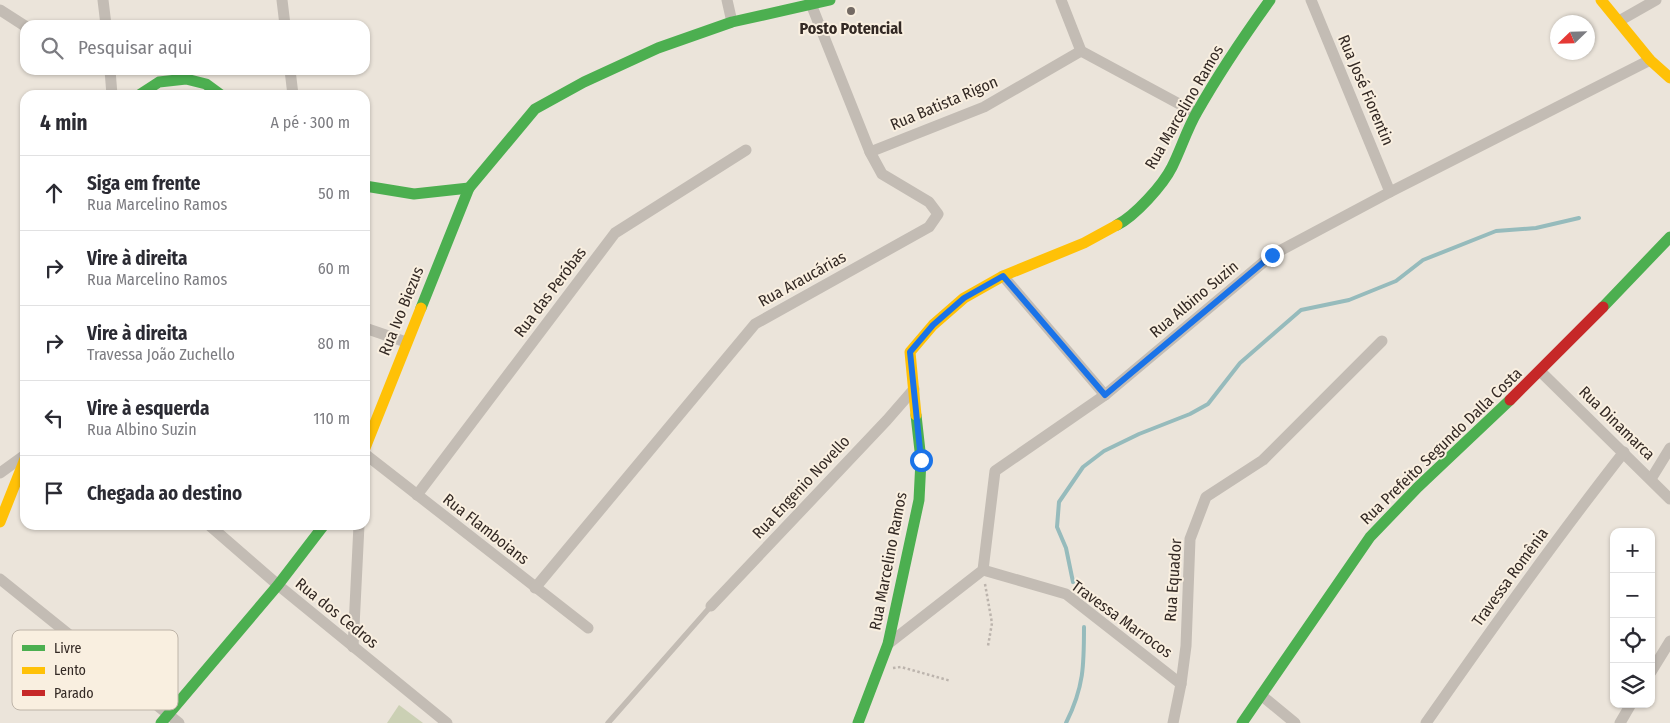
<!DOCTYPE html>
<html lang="pt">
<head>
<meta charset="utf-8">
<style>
  body { margin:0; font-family:"Fira Sans Condensed",sans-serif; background:#f2f2f3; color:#2b2b33 }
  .controls { position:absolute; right:15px; bottom:15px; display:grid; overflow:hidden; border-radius:10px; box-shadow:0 1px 4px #0004 }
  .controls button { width:45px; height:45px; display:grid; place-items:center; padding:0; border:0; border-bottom:1px solid #e1e1e2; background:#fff; color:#2b2b33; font:25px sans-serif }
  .compass { position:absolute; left:1550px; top:15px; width:45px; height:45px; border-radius:50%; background:#fff; box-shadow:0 1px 4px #0004; rotate:247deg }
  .stop { position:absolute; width:15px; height:15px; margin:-11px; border:4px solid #1a73e8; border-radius:50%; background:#fff }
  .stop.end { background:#1a73e8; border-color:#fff; box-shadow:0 1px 5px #0008 }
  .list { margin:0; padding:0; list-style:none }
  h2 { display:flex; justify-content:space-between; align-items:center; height:65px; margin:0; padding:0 20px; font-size:21px }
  h2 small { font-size:16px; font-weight:400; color:#7c7c81 }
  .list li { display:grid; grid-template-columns:32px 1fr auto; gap:15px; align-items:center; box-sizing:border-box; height:75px; padding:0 20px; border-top:1px solid #e1e1e2 }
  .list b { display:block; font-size:19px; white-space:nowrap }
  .list p { margin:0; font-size:16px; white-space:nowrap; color:#7c7c81 }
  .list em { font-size:16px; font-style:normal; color:#7c7c81 }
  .icon { flex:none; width:28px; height:28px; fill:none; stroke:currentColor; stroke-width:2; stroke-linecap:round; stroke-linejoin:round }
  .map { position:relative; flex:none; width:1670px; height:723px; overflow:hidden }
  .search { position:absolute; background:#fff; box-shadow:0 1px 4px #0004; left:20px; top:20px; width:350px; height:55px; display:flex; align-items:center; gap:12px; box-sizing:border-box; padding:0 18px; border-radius:15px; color:#7c7c81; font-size:19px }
  .panel { position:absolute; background:#fff; box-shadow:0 1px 4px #0004; left:20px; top:90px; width:350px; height:440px; border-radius:15px }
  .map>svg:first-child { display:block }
  .green { fill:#cbd0b4 }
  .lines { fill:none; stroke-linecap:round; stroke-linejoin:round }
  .stream { stroke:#96bbbc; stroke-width:4 }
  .path { stroke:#bcb4ad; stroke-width:2.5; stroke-dasharray:2.5 2.5; stroke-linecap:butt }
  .lane { stroke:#c3bcb4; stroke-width:5.5 }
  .street { stroke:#c3bcb4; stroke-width:11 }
  .fast { stroke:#4caf50; stroke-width:11 }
  .slow { stroke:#ffc107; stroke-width:11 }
  .jam { stroke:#c62828; stroke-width:11 }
  .route { stroke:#1a73e8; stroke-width:6 }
  .poi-dot { fill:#736a64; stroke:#f9efe0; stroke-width:2 }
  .labels { text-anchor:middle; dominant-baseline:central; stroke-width:4; stroke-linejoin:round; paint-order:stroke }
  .poi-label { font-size:16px; font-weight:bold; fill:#332924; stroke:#f9efe0 }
  .street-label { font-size:16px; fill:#332924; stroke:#f9efe0 }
  .key { fill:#f9efe0; stroke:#beb4a8; stroke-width:1 }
  .key-label { font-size:14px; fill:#332924 }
</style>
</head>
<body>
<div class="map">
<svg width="1670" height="723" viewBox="0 0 1670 723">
  <rect width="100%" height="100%" fill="#ebe4da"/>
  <path class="green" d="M399,705L423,723H387Z"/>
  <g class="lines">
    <g class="stream">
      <path d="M1073,582L1066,548L1057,527L1059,502L1083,467L1104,451L1139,434L1190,414L1208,404L1240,363L1301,310L1349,300L1396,281L1423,260L1496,231L1536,228L1579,218"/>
      <path d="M1066,723C1084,687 1084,665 1084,627"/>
    </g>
    <g class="path">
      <path d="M985,584L992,623L988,646"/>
      <path d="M893,668L901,667L951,681"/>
    </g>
    <path class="lane" d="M608,723L711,606"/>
    <g class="street">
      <path d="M103,0L106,25"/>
      <path d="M282,0L285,25"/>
      <path d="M727,0L732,22"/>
      <path d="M1061,0L1081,51L1196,113"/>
      <path d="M1311,0L1390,192"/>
      <path d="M0,10L25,26"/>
      <path d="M1619,21L1656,0"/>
      <path d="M110,70L112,95"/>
      <path d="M290,70L293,95"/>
      <path d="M870,152L984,107L1081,51"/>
      <path d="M1003,276L1105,395"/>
      <path d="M365,328L406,342"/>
      <path d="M1540,371L1670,499"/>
      <path d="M365,454L588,628"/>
      <path d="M0,473L25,455"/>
      <path d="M1651,479L1670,448"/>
      <path d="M417,495L615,233L746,150"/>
      <path d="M209,525L278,585L447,723"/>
      <path d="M983,570L1066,594L1181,684"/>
      <path d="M0,579L179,723"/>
      <path d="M535,588L755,324L929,227L938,214L929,202L882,174L870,152L811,4"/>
      <path d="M711,606L887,420L914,389"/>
      <path d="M888,644L983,570L995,471L1105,395L1272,255L1390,192L1650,60"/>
      <path d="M353,647L359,525"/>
      <path d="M1651,672L1670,641"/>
      <path d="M1261,695L1295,723"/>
      <path d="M1173,723L1181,684L1186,646L1190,539L1206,497L1263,460L1382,341"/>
      <path d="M1426,723C1490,631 1555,540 1624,452"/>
      <path d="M1620,723L1631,704"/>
    </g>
    <g class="fast">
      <path d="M139,95L159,82L186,79L206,84L221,95"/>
      <path d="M365,186L414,194L469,188"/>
      <path d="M1117,225C1135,216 1163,185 1172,167C1181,149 1187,129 1197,112C1219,73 1244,36 1270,0"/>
      <path d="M1603,307L1670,237"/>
      <path d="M421,308L469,188L535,109L584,82L658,48L732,22L830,0"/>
      <path d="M161,723L278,585L324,525"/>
      <path d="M858,723L888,644L919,500L921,460L916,415"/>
      <path d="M1242,723L1370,537L1418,487L1510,400"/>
    </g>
    <g class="slow">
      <path d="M1601,0L1650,60L1670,78"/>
      <path d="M916,415L910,352L933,325L964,298L1003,276L1084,243L1117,225"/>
      <path d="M365,448L421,308"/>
      <path d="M0,522L25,459"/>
    </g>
    <path class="jam" d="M1510,400L1603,307"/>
  </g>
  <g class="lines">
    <path class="route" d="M921,460L910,352L933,325L964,298L1003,276L1105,395L1272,255"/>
  </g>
  <circle class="poi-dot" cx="851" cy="11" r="5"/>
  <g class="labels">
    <g class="poi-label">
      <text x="851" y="28">Posto Potencial</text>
    </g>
    <g class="street-label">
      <text transform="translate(1366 90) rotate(67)">Rua José Fiorentin</text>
      <text transform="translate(944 103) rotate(-23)">Rua Batista Rigon</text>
      <text transform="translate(1184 107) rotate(-60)">Rua Marcelino Ramos</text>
      <text transform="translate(802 279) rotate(-29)">Rua Araucárias</text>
      <text transform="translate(550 292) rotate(-53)">Rua das Peróbas</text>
      <text transform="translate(1194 299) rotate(-40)">Rua Albino Suzin</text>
      <text transform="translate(401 311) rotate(-68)">Rua Ivo Biezus</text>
      <text transform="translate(1617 423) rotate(44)">Rua Dinamarca</text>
      <text transform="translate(1441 446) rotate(-44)">Rua Prefeito Segundo Dalla Costa</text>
      <text transform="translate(801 487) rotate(-47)">Rua Engenio Novello</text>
      <text transform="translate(486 529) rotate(38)">Rua Flamboians</text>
      <text transform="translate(888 561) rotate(-79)">Rua Marcelino Ramos</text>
      <text transform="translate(1510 577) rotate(-54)">Travessa Romênia</text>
      <text transform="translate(1173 580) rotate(-86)">Rua Equador</text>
      <text transform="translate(337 613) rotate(39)">Rua dos Cedros</text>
      <text transform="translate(1122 619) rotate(36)">Travessa Marrocos</text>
    </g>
  </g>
  <rect x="12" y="630" width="166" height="80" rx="8" class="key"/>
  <rect x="22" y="645" width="23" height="6" fill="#4caf50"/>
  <rect x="22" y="667" width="23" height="7" fill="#ffc107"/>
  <rect x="22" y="690" width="23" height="6" fill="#c62828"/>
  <g class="key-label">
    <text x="54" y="653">Livre</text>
    <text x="54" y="675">Lento</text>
    <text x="54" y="698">Parado</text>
  </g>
</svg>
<div class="controls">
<button>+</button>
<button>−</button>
<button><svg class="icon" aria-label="locate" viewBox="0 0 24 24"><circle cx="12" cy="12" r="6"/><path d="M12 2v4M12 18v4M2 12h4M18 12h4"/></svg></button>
<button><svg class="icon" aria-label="layers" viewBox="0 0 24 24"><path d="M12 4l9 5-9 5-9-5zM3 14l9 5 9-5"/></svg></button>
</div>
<svg class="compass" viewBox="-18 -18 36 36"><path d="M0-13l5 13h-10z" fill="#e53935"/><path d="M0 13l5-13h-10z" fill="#7c7c81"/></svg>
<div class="stop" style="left:921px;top:460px"></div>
<div class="stop end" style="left:1272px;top:255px"></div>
<div class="search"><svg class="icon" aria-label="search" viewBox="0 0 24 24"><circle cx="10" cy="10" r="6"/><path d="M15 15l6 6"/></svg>Pesquisar aqui</div>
<section class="panel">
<h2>4 min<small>A pé · 300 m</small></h2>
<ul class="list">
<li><svg class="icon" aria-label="ahead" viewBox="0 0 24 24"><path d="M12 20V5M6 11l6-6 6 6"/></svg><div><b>Siga em frente</b><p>Rua Marcelino Ramos</p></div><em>50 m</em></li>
<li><svg class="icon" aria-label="right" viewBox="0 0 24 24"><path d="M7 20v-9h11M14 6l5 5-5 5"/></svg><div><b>Vire à direita</b><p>Rua Marcelino Ramos</p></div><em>60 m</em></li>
<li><svg class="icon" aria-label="right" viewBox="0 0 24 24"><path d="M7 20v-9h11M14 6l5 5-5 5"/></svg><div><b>Vire à direita</b><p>Travessa João Zuchello</p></div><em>80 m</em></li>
<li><svg class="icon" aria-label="left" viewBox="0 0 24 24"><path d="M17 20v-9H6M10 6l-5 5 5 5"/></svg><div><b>Vire à esquerda</b><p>Rua Albino Suzin</p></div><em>110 m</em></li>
<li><svg class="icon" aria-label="arrive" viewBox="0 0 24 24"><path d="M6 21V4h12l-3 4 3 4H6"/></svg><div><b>Chegada ao destino</b></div></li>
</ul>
</section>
</div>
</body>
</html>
